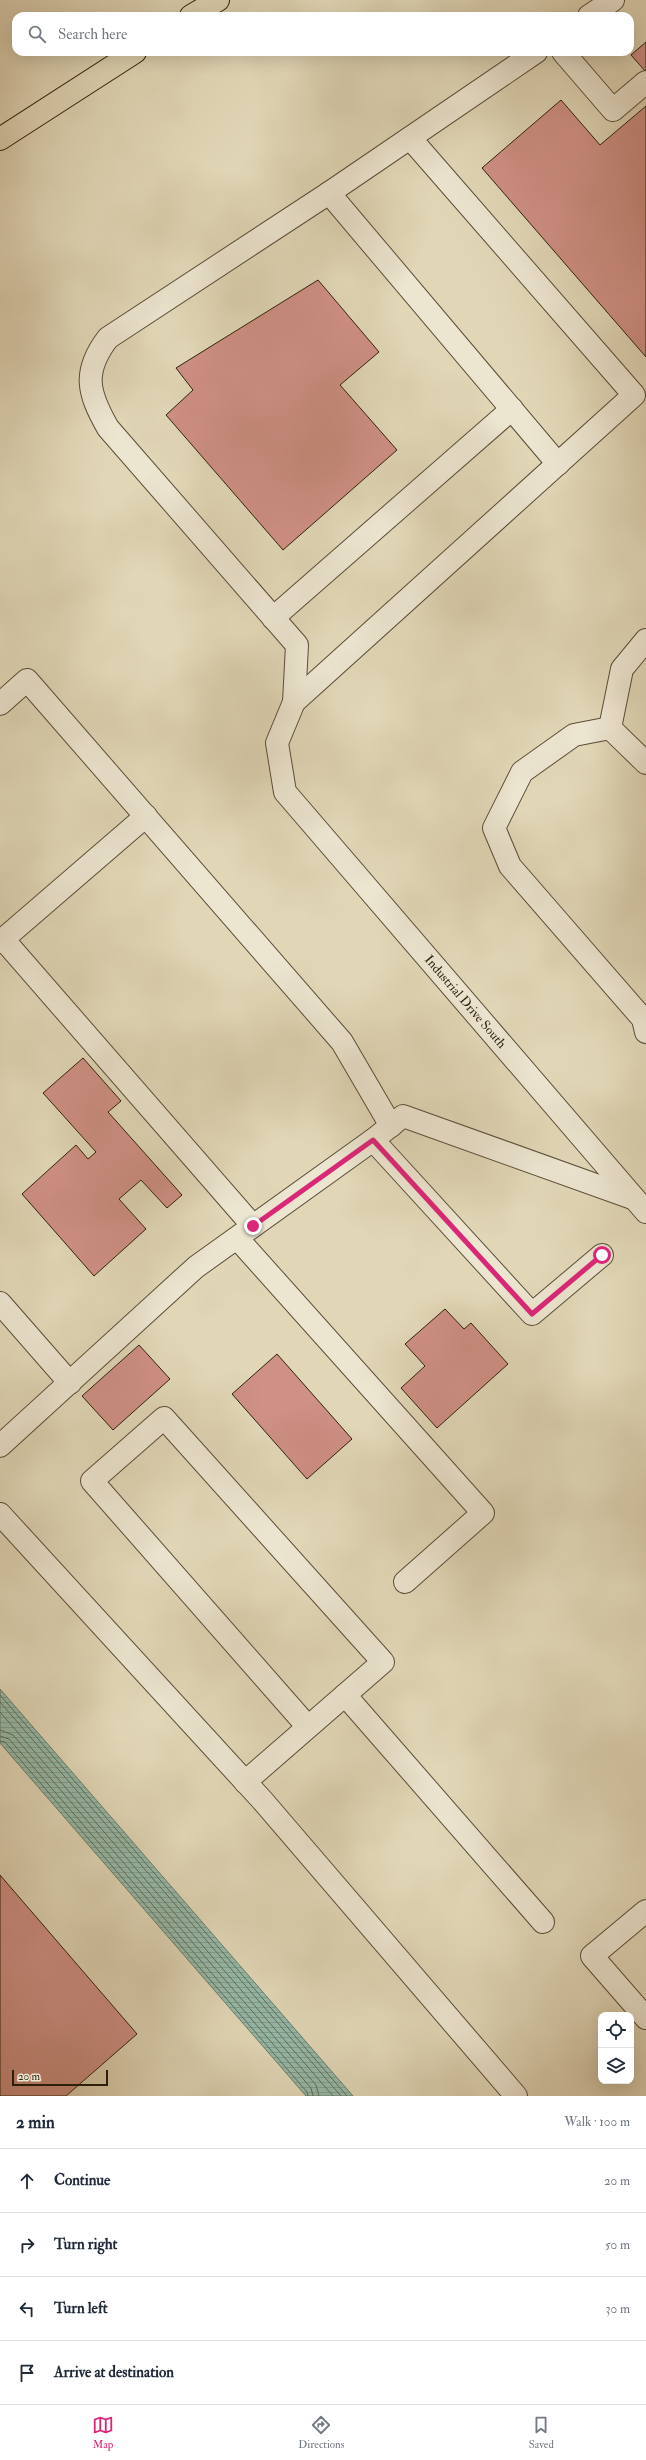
<!DOCTYPE html>
<html lang="en">
<head>
<meta charset="utf-8">
<style>
  body { margin:0; font-family:"IM FELL Double Pica",serif; background:#f2f2f3; color:#1f2937 }
  .controls { position:absolute; right:12px; bottom:12px; display:grid; overflow:hidden; border-radius:8px; box-shadow:0 4px 16px #0002 }
  .controls button { width:36px; height:36px; display:grid; place-items:center; padding:0; border:0; border-bottom:1px solid #e0e1e3; background:#fff; color:#1f2937; font:20px sans-serif }
  .scale { position:absolute; left:12px; bottom:10px; width:96px; box-sizing:border-box; padding-left:4px; border:2px solid #2e1f0d; border-top:0; font-size:11px; line-height:14px; white-space:nowrap; color:#2e1f0d; -webkit-text-stroke:3px #ece5d0; paint-order:stroke }
  .stop { position:absolute; width:12px; height:12px; margin:-9px; border:3px solid #db2777; border-radius:50%; background:#fff }
  .stop.end { background:#db2777; border-color:#fff; box-shadow:0 1px 4px #0008 }
  .list { margin:0; padding:0; list-style:none }
  h2 { display:flex; justify-content:space-between; align-items:center; height:52px; margin:0; padding:0 16px; font-size:17px }
  h2 small { font-size:13px; font-weight:400; color:#747a83 }
  .list li { display:grid; grid-template-columns:26px 1fr auto; gap:12px; align-items:center; box-sizing:border-box; height:64px; padding:0 16px; border-top:1px solid #e0e1e3 }
  .list b { display:block; font-size:15px; white-space:nowrap }
  .list em { font-size:13px; font-style:normal; color:#747a83 }
  .icon { flex:none; width:22px; height:22px; fill:none; stroke:currentColor; stroke-width:2; stroke-linecap:round; stroke-linejoin:round }
  .map { position:relative; flex:none; width:646px; height:2096px; overflow:hidden }
  .search { position:absolute; background:#fff; box-shadow:0 4px 16px #0002; left:12px; right:12px; top:12px; height:44px; display:flex; align-items:center; gap:10px; box-sizing:border-box; padding:0 14px; border-radius:12px; color:#747a83; font-size:15px }
  .sheet { height:308px; background:#fff }
  nav { display:flex; justify-content:space-around; align-items:center; box-sizing:border-box; height:56px; border-top:1px solid #e0e1e3; background:#fff; font-size:11px; color:#747a83 }
  nav a { display:grid; justify-items:center; gap:2px }
  nav .on { color:#db2777 }
  .map>svg:first-child { display:block }
  .water { fill:url(#water-rules); stroke:#6c7c6b }
  .lines { fill:none; stroke-linecap:round; stroke-linejoin:round }
  .shore { stroke:#626c5b; stroke-width:1 }
  .building { fill:#cf9085; stroke:#2e1f0d }
  .minor-casing { stroke:#5b4d38; stroke-width:24 }
  .highway-casing { stroke:#2e1f0d; stroke-width:24 }
  .minor { stroke:#ece5d0; stroke-width:22 }
  .highway { stroke:#e1d7b7; stroke-width:22 }
  .route { stroke:#db2777; stroke-width:5 }
  .labels { text-anchor:middle; dominant-baseline:central; stroke-width:3.5; stroke-linejoin:round; paint-order:stroke }
  .street-label { font-size:13px; fill:#2e1f0d; stroke:#ece5d0 }
</style>
</head>
<body>
<div class="map">
<svg width="646" height="2096" viewBox="0 0 646 2096">
  <defs>
    <pattern id="water-rules" width="6" height="5" patternUnits="userSpaceOnUse"><rect width="6" height="5" fill="#95baa9"/><path d="M0 2.5h6" fill="none" stroke="#819f90"/></pattern>
  </defs>
  <rect width="100%" height="100%" fill="#e1d7b7"/>
  <filter id="stains"><feTurbulence type="fractalNoise" baseFrequency=".005" numOctaves="4"/><feColorMatrix values="0 0 0 0 .2 0 0 0 0 .09 0 0 0 0 .02 0 0 0 .5 -.17"/></filter>
  <radialGradient id="worn" r=".72"><stop offset=".6" stop-color="#630" stop-opacity="0"/><stop offset="1" stop-color="#630" stop-opacity=".3"/></radialGradient>
  <path class="water" d="M0,1689L353,2096H306L0,1743Z"/>
  <g class="lines">
    <g class="shore">
      <path d="M0,1695L347,2096"/>
      <path d="M0,1702L341,2096"/>
      <path d="M0,1712L333,2096"/>
      <path d="M0,1730L13,1735L316,2085L319,2096"/>
      <path d="M0,1736L9,1739L311,2088L313,2096"/>
      <path d="M0,1741L5,1742L307,2092L308,2096"/>
    </g>
  </g>
  <g class="building">
    <path d="M646,42V72L631,55Z"/>
    <path d="M561,100L600,145L646,106V357L482,168Z"/>
    <path d="M318,280L379,352L340,385L397,450L283,550L166,415L193,390L176,368Z"/>
    <path d="M83,1058L121,1101L108,1112L182,1195L167,1208L141,1180L119,1199L146,1229L94,1276L22,1194L76,1145L88,1159L96,1152L43,1093Z"/>
    <path d="M445,1309L464,1329L471,1323L508,1364L437,1428L401,1388L425,1366L405,1344Z"/>
    <path d="M139,1345L170,1379L113,1430L82,1396Z"/>
    <path d="M277,1354L352,1439L307,1479L232,1394Z"/>
    <path d="M0,1875L137,2034L66,2096H0Z"/>
  </g>
  <g class="lines">
    <g class="minor-casing">
      <g id="minor">
        <path d="M589,16L613,0"/>
        <path id="s1" d="M536,52L329,193L108,338C82,372 88,393 108,428L297,645L294,702L277,743L285,792L646,1212"/>
        <path d="M563,52L613,110L646,82"/>
        <path d="M329,193L558,464"/>
        <path d="M273,618L512,409"/>
        <path d="M294,702L634,395L410,138"/>
        <path d="M0,704L27,680L342,1042L391,1126"/>
        <path d="M610,728L622,669L646,640"/>
        <path d="M646,763L610,728L574,735L522,772L494,828L510,866L643,1019L646,1032"/>
        <path d="M3,939L253,1226"/>
        <path d="M0,942L146,816"/>
        <path d="M373,1140L532,1314L602,1255"/>
        <path d="M237,1238L483,1513L405,1582"/>
        <path d="M0,1303L70,1383"/>
        <path d="M0,1446L196,1267L373,1140L403,1116L632,1198"/>
        <path d="M0,1514L262,1800L516,2096"/>
        <path d="M345,1695L543,1922"/>
        <path d="M245,1782L383,1662L164,1418L92,1481L308,1727"/>
        <path d="M646,1911L592,1956L646,2018"/>
      </g>
    </g>
    <g class="highway-casing">
      <g id="highway">
        <path d="M191,16L218,0"/>
        <path d="M0,139L135,52"/>
      </g>
    </g>
    <use href="#minor" class="minor"/>
    <use href="#highway" class="highway"/>
  </g>
  <g class="lines">
    <path class="route" d="M253,1226L373,1140L532,1314L602,1255"/>
  </g>
  <g class="labels">
    <g class="street-label">
      <text stroke="none"><textPath href="#s1" startOffset="1328">Industrial Drive South</textPath></text>
    </g>
  </g>
  <rect width="100%" height="100%" filter="url(#stains)"/>
  <rect width="100%" height="100%" fill="url(#worn)"/>
</svg>
<div class="controls">
<button><svg class="icon" aria-label="locate" viewBox="0 0 24 24"><circle cx="12" cy="12" r="6"/><path d="M12 2v4M12 18v4M2 12h4M18 12h4"/></svg></button>
<button><svg class="icon" aria-label="layers" viewBox="0 0 24 24"><path d="M12 4l9 5-9 5-9-5zM3 14l9 5 9-5"/></svg></button>
</div>
<div class="scale">20 m</div>
<div class="stop" style="left:602px;top:1255px"></div>
<div class="stop end" style="left:253px;top:1226px"></div>
<div class="search"><svg class="icon" aria-label="search" viewBox="0 0 24 24"><circle cx="10" cy="10" r="6"/><path d="M15 15l6 6"/></svg>Search here</div>
</div>
<section class="sheet">
<h2>2 min<small>Walk · 100 m</small></h2>
<ul class="list">
<li><svg class="icon" aria-label="ahead" viewBox="0 0 24 24"><path d="M12 20V5M6 11l6-6 6 6"/></svg><div><b>Continue</b></div><em>20 m</em></li>
<li><svg class="icon" aria-label="right" viewBox="0 0 24 24"><path d="M7 20v-9h11M14 6l5 5-5 5"/></svg><div><b>Turn right</b></div><em>50 m</em></li>
<li><svg class="icon" aria-label="left" viewBox="0 0 24 24"><path d="M17 20v-9H6M10 6l-5 5 5 5"/></svg><div><b>Turn left</b></div><em>30 m</em></li>
<li><svg class="icon" aria-label="arrive" viewBox="0 0 24 24"><path d="M6 21V4h12l-3 4 3 4H6"/></svg><div><b>Arrive at destination</b></div></li>
</ul>
</section>
<nav>
<a class="on"><svg class="icon" aria-label="map" viewBox="0 0 24 24"><path d="M3 6l6-2 6 2 6-2v14l-6 2-6-2-6 2zM9 4v14M15 6v14"/></svg>Map</a>
<a><svg class="icon" aria-label="directions" viewBox="0 0 24 24"><path d="M12 3l9 9-9 9-9-9zM9 14v-3h6M13 9l2 2-2 2"/></svg>Directions</a>
<a><svg class="icon" aria-label="saved" viewBox="0 0 24 24"><path d="M7 4h10v16l-5-4-5 4z"/></svg>Saved</a>
</nav>
</body>
</html>
